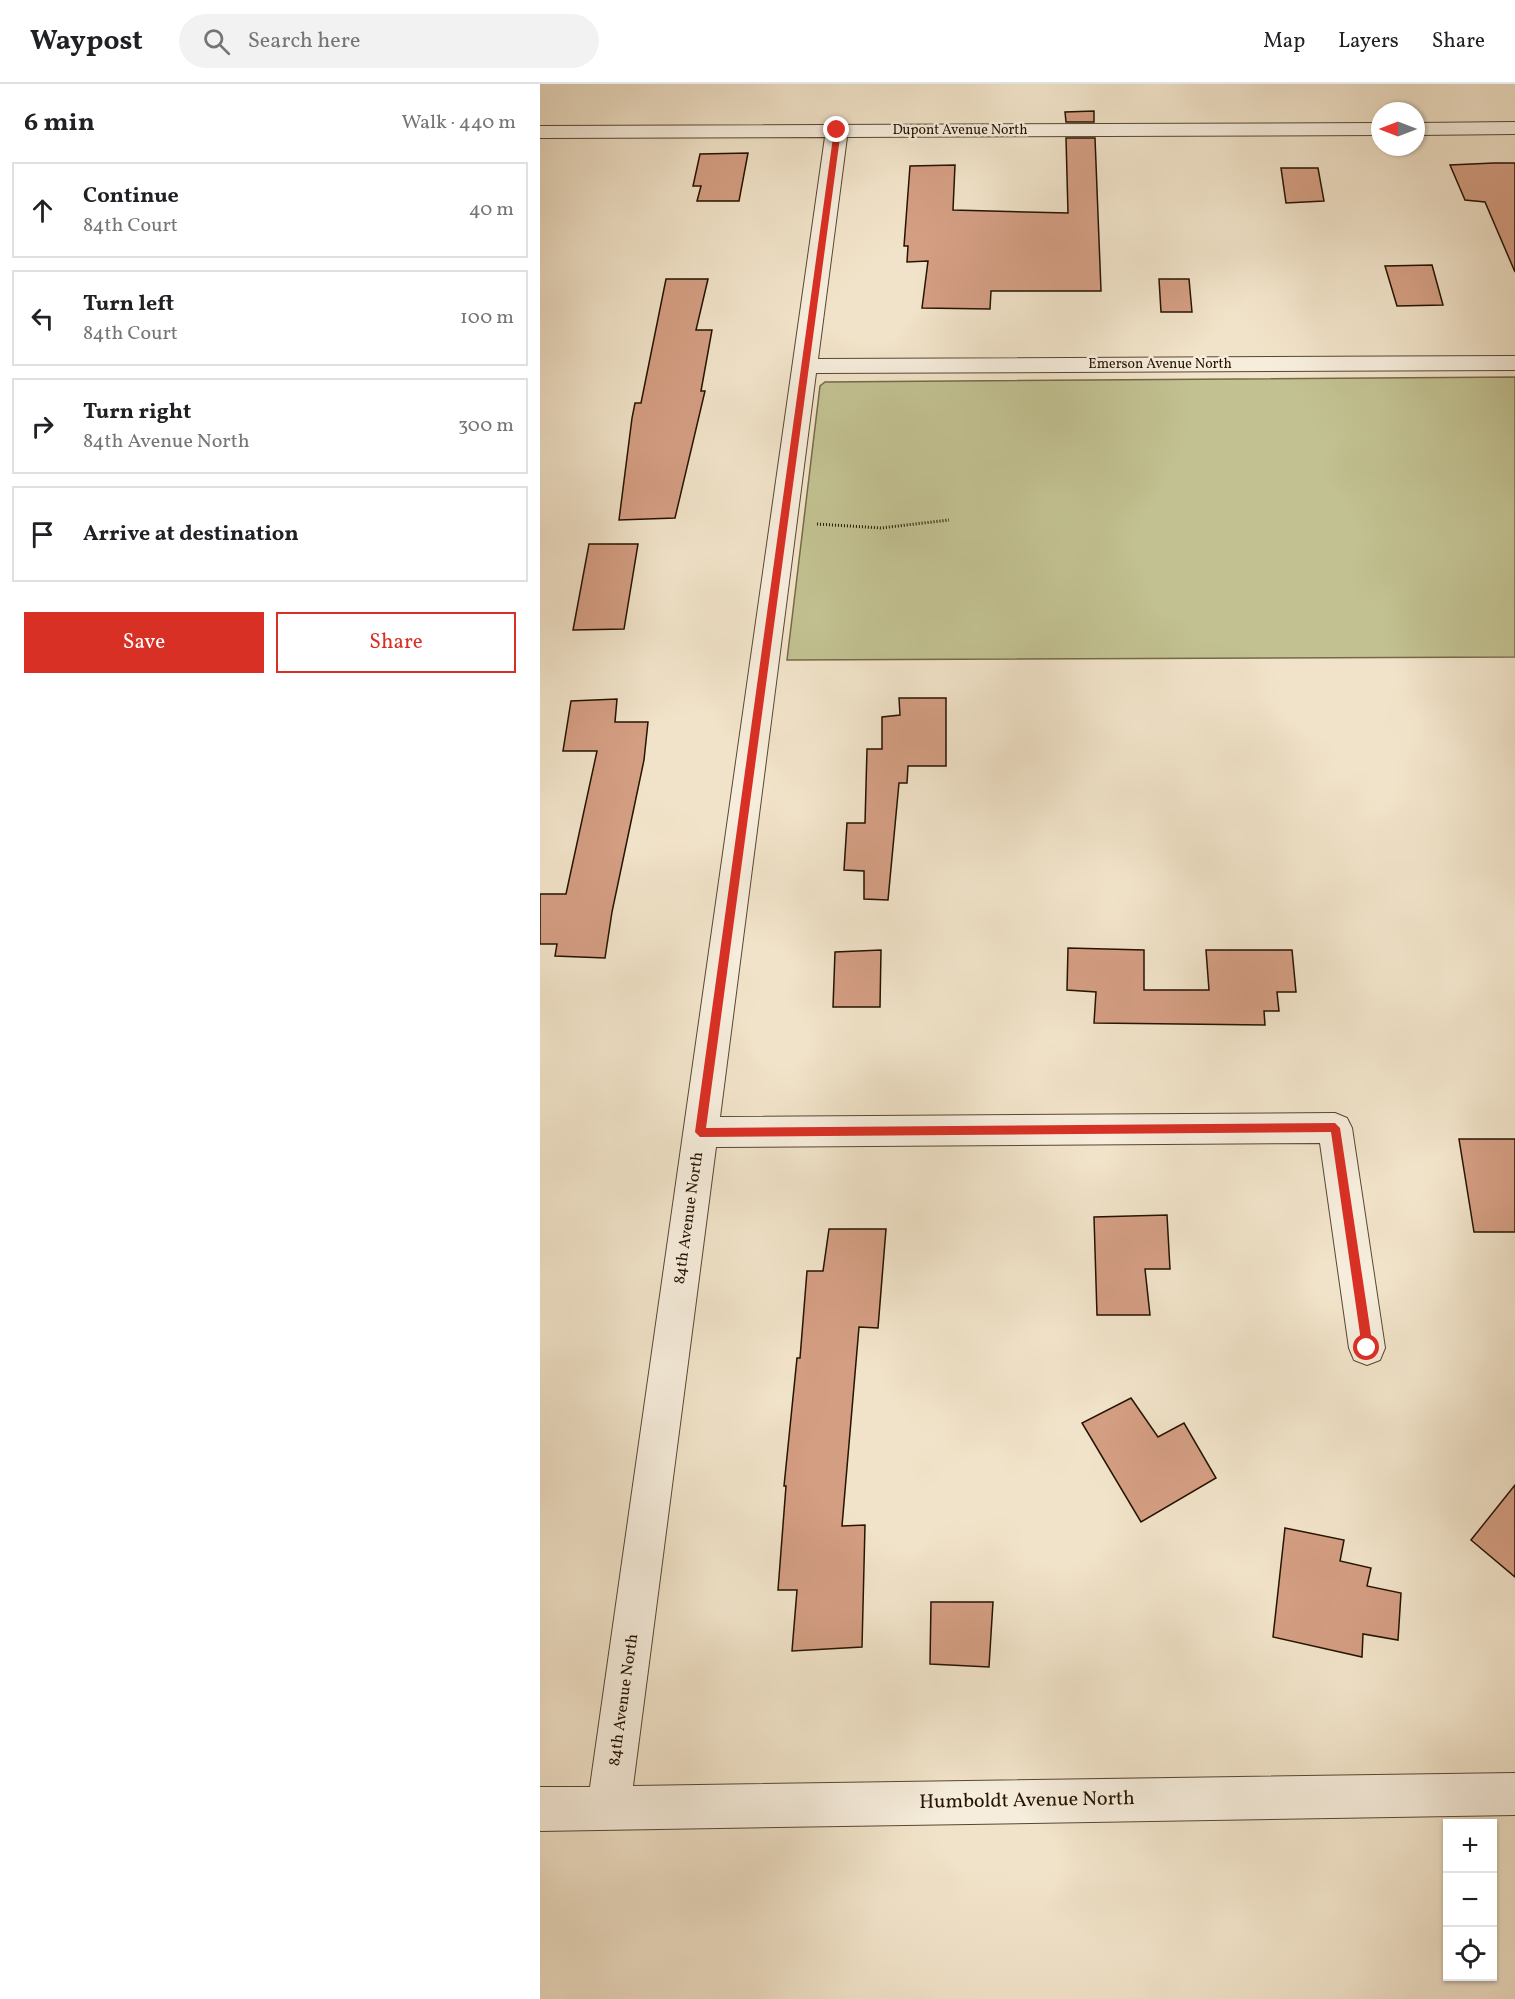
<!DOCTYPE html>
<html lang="en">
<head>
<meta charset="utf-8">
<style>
  body { margin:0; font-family:Vollkorn,serif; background:#f2f2f2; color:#202124 }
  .controls { position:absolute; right:18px; bottom:18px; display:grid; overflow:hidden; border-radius:0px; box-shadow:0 2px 4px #0004 }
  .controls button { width:54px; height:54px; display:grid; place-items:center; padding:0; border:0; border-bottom:2px solid #e0e0e0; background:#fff; color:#202124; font:30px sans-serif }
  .compass { position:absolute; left:831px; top:18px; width:54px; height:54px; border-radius:50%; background:#fff; box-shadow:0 2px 4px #0004; rotate:270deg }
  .stop { position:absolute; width:18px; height:18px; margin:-14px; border:4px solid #d93025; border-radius:50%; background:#fff }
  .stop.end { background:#d93025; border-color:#fff; box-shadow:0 2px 6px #0008 }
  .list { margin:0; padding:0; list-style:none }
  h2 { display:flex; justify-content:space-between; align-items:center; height:78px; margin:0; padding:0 24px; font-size:26px }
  h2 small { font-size:20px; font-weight:400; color:#757577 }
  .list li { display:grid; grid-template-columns:39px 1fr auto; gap:18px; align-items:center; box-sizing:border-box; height:96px; margin:0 12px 12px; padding:0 12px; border:2px solid #e0e0e0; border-radius:0px }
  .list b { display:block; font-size:22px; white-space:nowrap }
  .list p { margin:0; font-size:20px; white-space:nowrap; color:#757577 }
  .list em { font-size:20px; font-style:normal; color:#757577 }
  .actions { display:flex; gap:12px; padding:18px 24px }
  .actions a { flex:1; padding:14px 0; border:2px solid #d93025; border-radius:0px; text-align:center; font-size:21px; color:#d93025 }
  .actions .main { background:#d93025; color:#fff }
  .icon { flex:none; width:33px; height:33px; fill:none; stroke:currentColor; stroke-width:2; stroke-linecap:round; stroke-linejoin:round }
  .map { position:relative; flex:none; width:975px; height:1915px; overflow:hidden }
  header { display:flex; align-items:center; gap:36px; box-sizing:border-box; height:84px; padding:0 30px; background:#fff; border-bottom:2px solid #e0e0e0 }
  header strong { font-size:28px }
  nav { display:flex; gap:33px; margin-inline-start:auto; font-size:21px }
  .search { width:420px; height:54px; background:#f2f2f2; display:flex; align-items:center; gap:15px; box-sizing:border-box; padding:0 21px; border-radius:33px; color:#757577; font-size:22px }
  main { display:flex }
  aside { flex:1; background:#fff }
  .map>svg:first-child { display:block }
  .green { fill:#c2c191; stroke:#746a48; stroke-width:1.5 }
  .building { fill:#d49e83; stroke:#251300; stroke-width:1.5 }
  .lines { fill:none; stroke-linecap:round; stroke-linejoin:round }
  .minor-casing { stroke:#584732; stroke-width:2 }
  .path { stroke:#251300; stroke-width:3; stroke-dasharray:1 2; stroke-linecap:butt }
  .minor { fill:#f6eddc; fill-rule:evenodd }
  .route { fill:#d93025 }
  .labels { text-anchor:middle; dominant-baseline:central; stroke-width:5; stroke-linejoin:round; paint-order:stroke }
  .far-street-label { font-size:14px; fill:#251300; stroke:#f6eddc }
  .street-label { font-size:16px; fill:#251300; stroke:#f6eddc }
  .near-street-label { font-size:20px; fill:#251300; stroke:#f6eddc }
</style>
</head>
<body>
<header>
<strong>Waypost</strong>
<div class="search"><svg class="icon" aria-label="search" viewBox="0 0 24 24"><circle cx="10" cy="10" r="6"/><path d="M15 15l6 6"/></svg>Search here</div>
<nav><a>Map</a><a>Layers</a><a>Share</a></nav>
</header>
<main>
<aside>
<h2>6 min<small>Walk · 440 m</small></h2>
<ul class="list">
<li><svg class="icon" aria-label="ahead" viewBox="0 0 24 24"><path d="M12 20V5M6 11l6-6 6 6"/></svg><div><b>Continue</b><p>84th Court</p></div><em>40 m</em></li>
<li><svg class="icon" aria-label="left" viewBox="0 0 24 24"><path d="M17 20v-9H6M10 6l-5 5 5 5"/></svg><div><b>Turn left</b><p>84th Court</p></div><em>100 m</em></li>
<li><svg class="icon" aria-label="right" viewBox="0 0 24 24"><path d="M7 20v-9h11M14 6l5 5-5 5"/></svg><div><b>Turn right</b><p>84th Avenue North</p></div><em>300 m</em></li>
<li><svg class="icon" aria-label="arrive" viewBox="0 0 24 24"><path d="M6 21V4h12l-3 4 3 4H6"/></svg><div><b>Arrive at destination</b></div></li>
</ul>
<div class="actions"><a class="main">Save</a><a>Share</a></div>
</aside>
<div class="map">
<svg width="975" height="1915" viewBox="0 0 975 1915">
  <rect width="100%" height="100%" fill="#f1e3c9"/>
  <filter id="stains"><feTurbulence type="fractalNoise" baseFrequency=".00333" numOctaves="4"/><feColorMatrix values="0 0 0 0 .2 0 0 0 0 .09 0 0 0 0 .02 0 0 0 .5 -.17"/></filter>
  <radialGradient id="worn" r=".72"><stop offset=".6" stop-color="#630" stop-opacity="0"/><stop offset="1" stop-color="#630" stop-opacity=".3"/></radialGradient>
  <path class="green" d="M975,293V573L247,576L280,302L285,298Z"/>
  <g class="building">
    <path d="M554,27V38H526L525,28Z"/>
    <path d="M526,54H555L561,207H451L450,225L382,224L388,177L367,178L368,162H364L370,82L415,81L413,126L528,129Z"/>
    <path d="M208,69L199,117H157L161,102H153L160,70Z"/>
    <path d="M954,79H975V188L945,118L925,116L910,81Z"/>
    <path d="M741,84H778L784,117L746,119Z"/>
    <path d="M892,181L903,221L857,222L845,182Z"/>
    <path d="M126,195H168L156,246H172L161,307H165L135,434L79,436L92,334L95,319H101Z"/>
    <path d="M619,195H649L652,228H621Z"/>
    <path d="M49,460H98L84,545L33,546Z"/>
    <path d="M359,614H406V682H368L367,699H359L348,816L324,815V787L304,786L307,739H325L327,665H342V633L360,631Z"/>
    <path d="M77,615L75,638H108L104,676L72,828L65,874L15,872L17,860H0V810H26L57,667H23L31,617Z"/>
    <path d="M528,864L604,866V906H669L666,866H752L756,908H737L739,927H724L725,941L554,939L556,908L527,906Z"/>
    <path d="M341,866L340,923H293L295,868Z"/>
    <path d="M919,1055H975V1148H934Z"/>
    <path d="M627,1131L630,1185H605L610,1231H557L554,1133Z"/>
    <path d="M289,1145H346L338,1244L319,1243L302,1442L325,1441L322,1563L252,1567L257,1506H238L246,1402H244L257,1274H260L267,1187H283Z"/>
    <path d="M591,1314L618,1353L644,1339L676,1394L601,1438L542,1339Z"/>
    <path d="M975,1401V1493L931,1456Z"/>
    <path d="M745,1444L804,1456L800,1477L831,1484L827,1502L861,1509L858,1556L823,1550L822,1573L733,1553Z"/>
    <path d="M391,1518H453L449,1583L390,1580Z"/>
  </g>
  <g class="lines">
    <g class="minor-casing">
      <g id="minor">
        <path d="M975,38V50L876,51V39Z"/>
        <path d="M840,39V51L307,53L278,275L975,272V286L276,289L180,1033L795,1029L807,1034L812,1044L845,1264L840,1276L827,1281L814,1276L809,1264L780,1059L176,1063L93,1702L975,1689V1731L0,1747V1703H50L285,53L0,54V42Z"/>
      </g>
    </g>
    <path class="path" d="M277,440L341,444L409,436"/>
    <use href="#minor" class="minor"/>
  </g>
  <path class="route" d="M297,44L301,46L166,1044L795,1039L800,1044L833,1264L831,1268L827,1269L822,1264L791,1048L160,1053L155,1048L294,46Z"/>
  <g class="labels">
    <g class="far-street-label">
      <text x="420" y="46">Dupont Avenue North</text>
      <text x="620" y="280">Emerson Avenue North</text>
    </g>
    <g class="street-label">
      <text transform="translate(149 1134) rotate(-82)">84th Avenue North</text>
      <text transform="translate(84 1616) rotate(-82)">84th Avenue North</text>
    </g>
    <g class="near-street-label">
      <text transform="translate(487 1717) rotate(-1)">Humboldt Avenue North</text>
    </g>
  </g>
  <rect width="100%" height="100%" filter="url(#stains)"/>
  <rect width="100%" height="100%" fill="url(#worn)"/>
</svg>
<div class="controls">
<button>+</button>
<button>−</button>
<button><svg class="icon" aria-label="locate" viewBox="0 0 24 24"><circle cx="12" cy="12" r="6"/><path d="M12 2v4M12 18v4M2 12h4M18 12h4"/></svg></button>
</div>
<svg class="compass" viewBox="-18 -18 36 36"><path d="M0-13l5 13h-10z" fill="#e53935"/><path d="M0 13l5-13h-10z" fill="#757577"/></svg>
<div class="stop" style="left:827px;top:1264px"></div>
<div class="stop end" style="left:297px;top:46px"></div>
</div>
</main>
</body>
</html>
